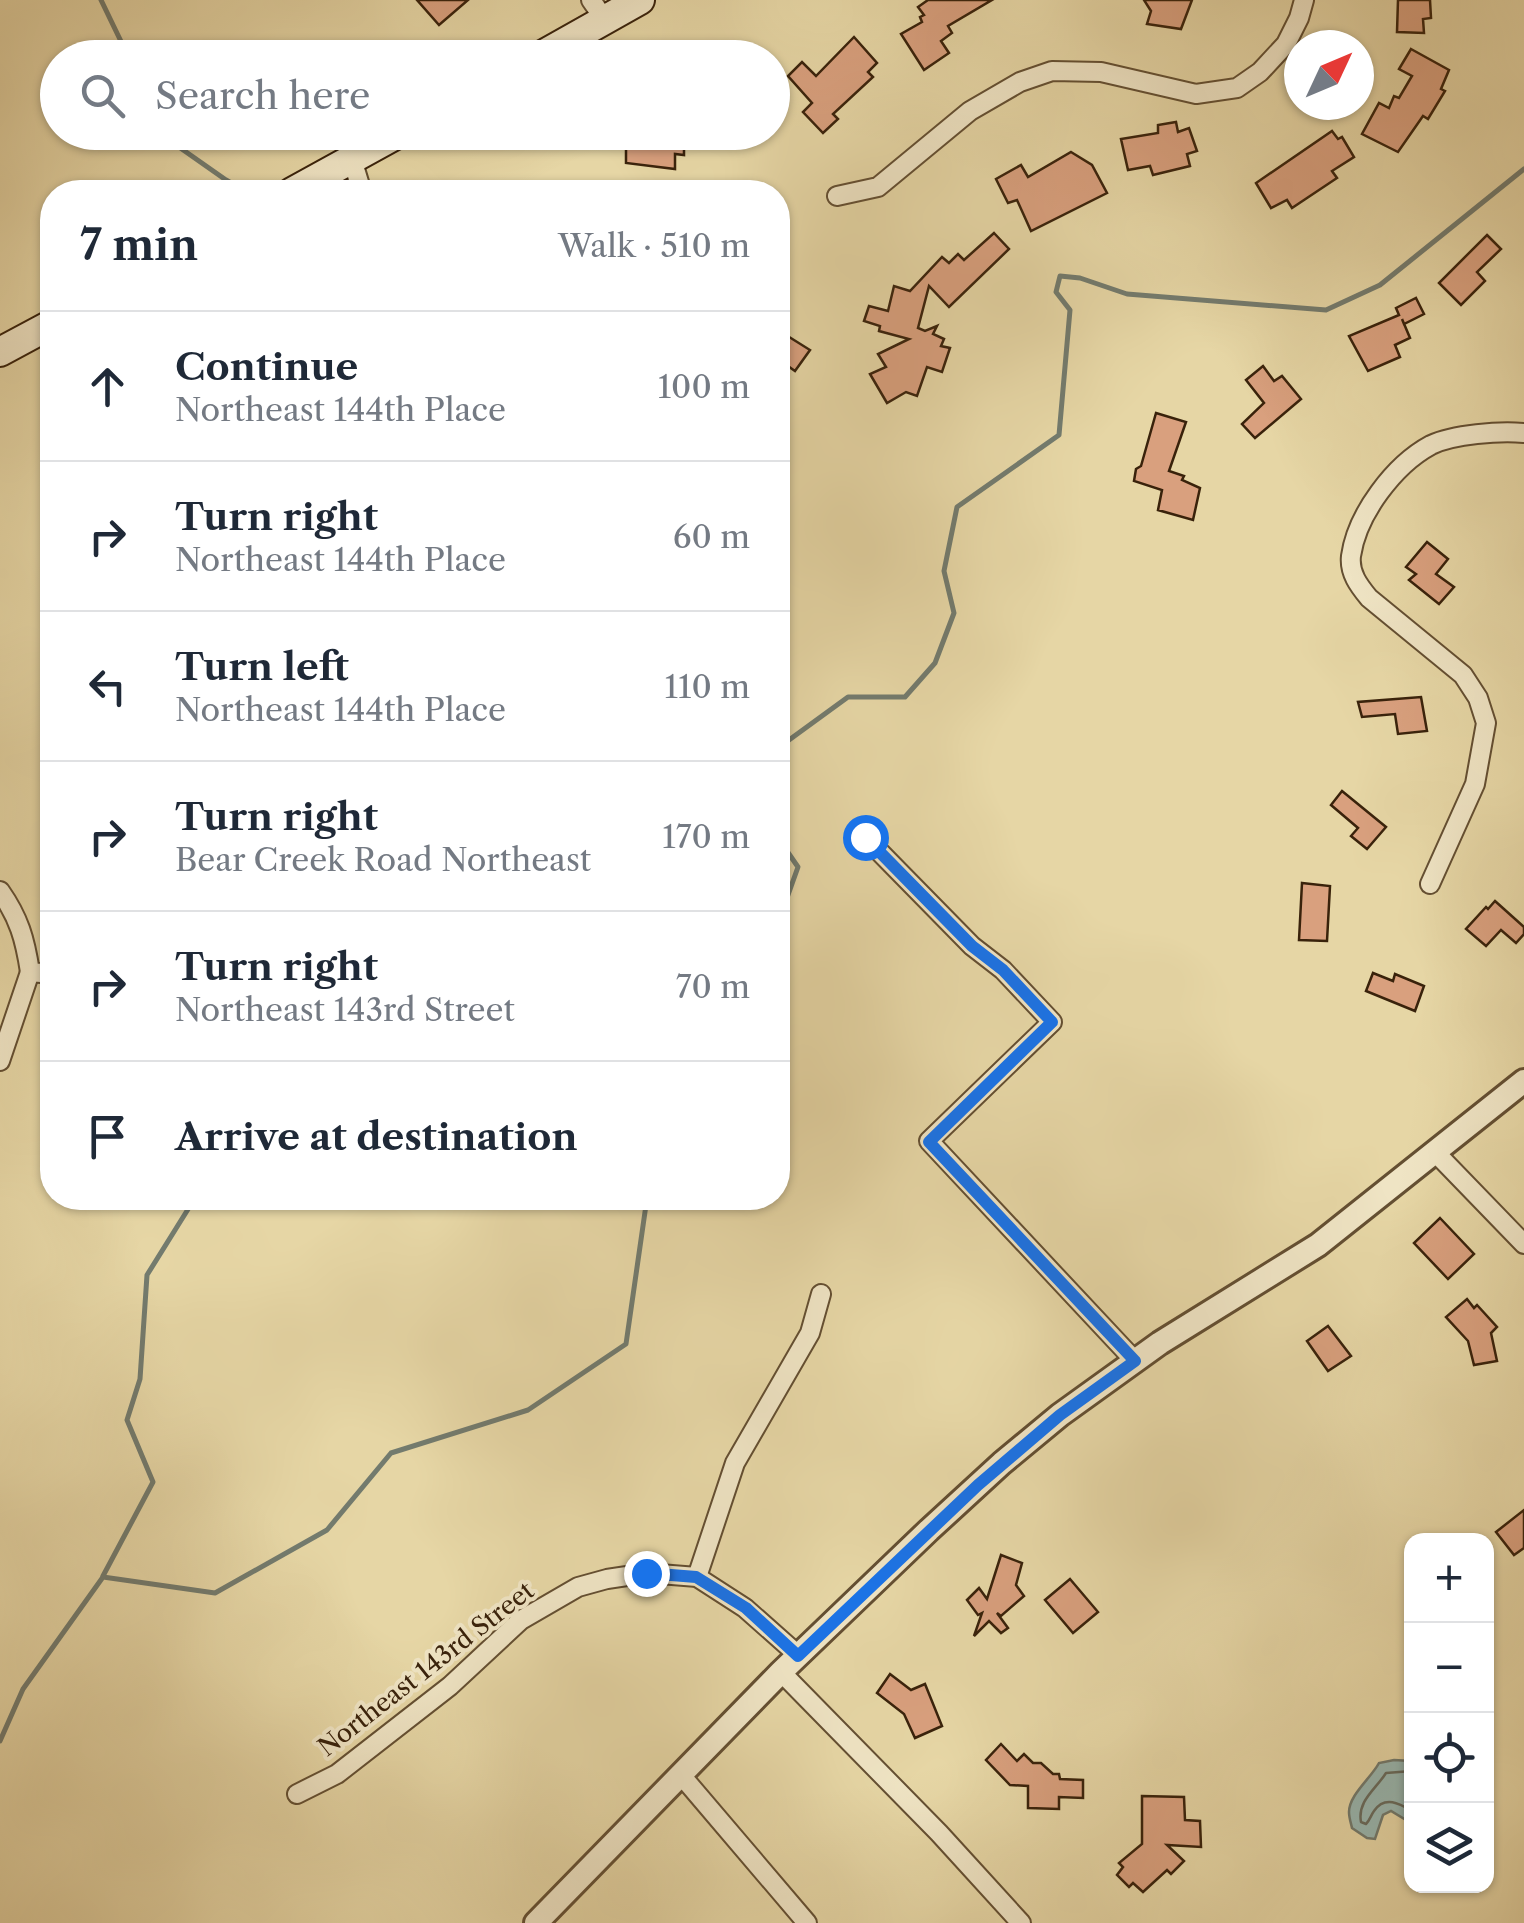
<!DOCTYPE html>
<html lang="en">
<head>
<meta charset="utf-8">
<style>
  body { margin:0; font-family:"Libre Caslon Text",serif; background:#f6f6f7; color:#1f2937 }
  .controls { position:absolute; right:30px; bottom:30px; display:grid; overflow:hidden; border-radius:20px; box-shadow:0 2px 8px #0004 }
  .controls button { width:90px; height:90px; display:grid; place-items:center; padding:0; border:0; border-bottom:2px solid #e0e1e3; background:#fff; color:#1f2937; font:50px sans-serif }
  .compass { position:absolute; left:1284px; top:30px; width:90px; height:90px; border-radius:50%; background:#fff; box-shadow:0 2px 8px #0004; rotate:46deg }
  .stop { position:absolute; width:30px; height:30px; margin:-22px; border:8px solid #1a73e8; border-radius:50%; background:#fff }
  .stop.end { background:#1a73e8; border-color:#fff; box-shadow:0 2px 10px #0008 }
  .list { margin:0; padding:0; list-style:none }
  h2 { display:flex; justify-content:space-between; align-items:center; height:130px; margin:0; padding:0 40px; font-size:42px }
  h2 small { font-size:32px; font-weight:400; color:#747a83 }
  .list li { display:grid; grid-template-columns:65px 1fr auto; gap:30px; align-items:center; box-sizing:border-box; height:150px; padding:0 40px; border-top:2px solid #e0e1e3 }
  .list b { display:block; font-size:38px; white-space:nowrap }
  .list p { margin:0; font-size:32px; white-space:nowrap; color:#747a83 }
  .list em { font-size:32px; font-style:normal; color:#747a83 }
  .icon { flex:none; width:55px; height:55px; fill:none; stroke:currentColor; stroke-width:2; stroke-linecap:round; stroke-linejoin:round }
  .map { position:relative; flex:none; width:1524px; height:1923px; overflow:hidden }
  .search { position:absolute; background:#fff; box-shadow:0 2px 8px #0004; left:40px; top:40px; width:750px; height:110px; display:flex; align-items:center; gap:25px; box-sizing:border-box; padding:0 35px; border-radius:55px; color:#747a83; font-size:38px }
  .panel { position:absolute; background:#fff; box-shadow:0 2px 8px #0004; left:40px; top:180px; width:750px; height:1030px; border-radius:40px }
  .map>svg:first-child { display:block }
  .water { fill:#99b7b0; stroke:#737b6e; stroke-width:2.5 }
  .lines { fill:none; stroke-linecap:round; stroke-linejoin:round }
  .shore { stroke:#696c5e; stroke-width:2.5 }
  .stream { stroke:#737b6e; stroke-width:5 }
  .building { fill:#d9a07e; stroke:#39220b; stroke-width:2.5 }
  .minor-casing { stroke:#644f32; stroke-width:22 }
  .tertiary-casing { stroke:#644f32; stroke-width:28 }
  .secondary-casing { stroke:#39220b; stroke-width:32 }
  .minor { stroke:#efe4c4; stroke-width:18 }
  .tertiary { stroke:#efe4c4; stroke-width:22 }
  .secondary { stroke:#efe4c4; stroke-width:28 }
  .route { stroke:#1a73e8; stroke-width:12 }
  .labels { text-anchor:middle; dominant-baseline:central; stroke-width:8; stroke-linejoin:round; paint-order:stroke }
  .street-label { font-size:25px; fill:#39220b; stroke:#efe4c4 }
</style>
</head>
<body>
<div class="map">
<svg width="1524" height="1923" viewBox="0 0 1524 1923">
  <rect width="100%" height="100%" fill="#e6d6a5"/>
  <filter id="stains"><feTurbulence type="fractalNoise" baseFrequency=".002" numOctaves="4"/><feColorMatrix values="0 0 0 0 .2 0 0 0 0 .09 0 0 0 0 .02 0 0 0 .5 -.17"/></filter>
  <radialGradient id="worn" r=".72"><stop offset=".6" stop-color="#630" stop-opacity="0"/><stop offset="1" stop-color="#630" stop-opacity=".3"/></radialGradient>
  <path class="water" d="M1394,1760L1411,1761V1823L1391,1811L1383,1815L1375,1839L1367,1838L1352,1828C1351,1823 1349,1818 1349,1812C1349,1795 1371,1778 1379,1763Z"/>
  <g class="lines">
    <path class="shore" d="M1412,1771L1386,1773C1376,1789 1357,1801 1361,1822L1366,1824C1370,1820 1371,1815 1374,1811C1385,1795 1400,1804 1412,1811"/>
    <g class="stream">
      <path d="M101,0L129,58"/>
      <path d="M165,132L169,140L226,180L245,191"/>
      <path d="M778,748L848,697H905L935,663L954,613L944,571L957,507L1059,435L1070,310L1056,292L1060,276L1080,278L1127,294L1326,310L1380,285L1524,169"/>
      <path d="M778,838L798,867L778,923"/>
      <path d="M103,1576L153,1482L127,1420L140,1379L147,1275L195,1198"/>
      <path d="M0,1741L23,1689L103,1577L215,1593L327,1530L391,1453L528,1410L626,1344L647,1198"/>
    </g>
  </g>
  <g class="building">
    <path d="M417,0H468L439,25Z"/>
    <path d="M928,0H992L948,26L952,33L941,41L949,53L924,70L901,34L922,22L920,17L924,15L918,7Z"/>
    <path d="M1144,0H1192L1181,29L1147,24L1151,11Z"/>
    <path d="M1398,0H1430L1431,18L1423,19L1424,33L1397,32Z"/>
    <path d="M854,37L877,63L868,72L873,77L833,114L838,119L823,133L803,112L812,103L788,76L802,62L816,76Z"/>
    <path d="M1411,49L1449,70L1441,89L1445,91L1428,119L1423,116L1398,152L1362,134L1379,103L1389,108L1394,96L1399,98L1412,76L1399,69Z"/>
    <path d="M1176,122L1178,132L1189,128L1197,151L1187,154L1190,166L1153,175L1150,166L1128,170L1121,139L1158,133V125Z"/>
    <path d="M1332,131L1338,139L1342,137L1354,157L1332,171L1337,178L1292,208L1287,200L1271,208L1256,183Z"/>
    <path d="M641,132H684V155L675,154V169L626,163V147H640Z"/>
    <path d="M1071,152L1092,165L1107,193L1031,231L1017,200L1008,203L996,179L1021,165L1028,177Z"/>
    <path d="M994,233L1009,249L949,307L929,286L918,328L925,331L937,326L933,334L944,339L941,346L950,348L942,372L927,367L917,396L906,392L887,403L870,374L886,367L878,354L909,339L879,331L880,326L864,321L869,306L888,311L894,286L910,291L942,257L949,263L958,254L964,260Z"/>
    <path d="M1487,235L1501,249L1477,272L1485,281L1461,305L1439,283Z"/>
    <path d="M1416,298L1424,314L1404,324L1402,319L1410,338L1395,345L1400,357L1368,371L1349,336L1399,315L1396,308Z"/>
    <path d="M778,330L810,350L795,371L778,359Z"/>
    <path d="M1263,366L1274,381L1282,376L1301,399L1255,438L1242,424L1264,403L1246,380Z"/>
    <path d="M1156,413L1186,422L1169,471L1184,476L1182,480L1200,488L1193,520L1158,510L1162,490L1134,481L1136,469L1141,466Z"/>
    <path d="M1427,542L1448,559L1436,574L1454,587L1439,604L1409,580L1416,574L1406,567Z"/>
    <path d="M1421,697L1427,731L1398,734L1395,714L1362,717L1358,702Z"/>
    <path d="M1342,791L1386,827L1367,849L1351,836L1358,828L1331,805Z"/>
    <path d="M1302,883L1330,886L1327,941L1299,940Z"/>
    <path d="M1495,901L1524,927V934L1516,943L1501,930L1486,946L1466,929L1486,907L1488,909Z"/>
    <path d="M1373,973L1393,981L1395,974L1424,986L1415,1011L1366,991Z"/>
    <path d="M1440,1218L1474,1254L1448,1279L1414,1243Z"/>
    <path d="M1467,1299L1474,1308L1477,1305L1497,1327L1491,1333L1497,1361L1474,1365L1468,1341L1446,1317Z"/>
    <path d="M1328,1326L1351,1356L1328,1371L1307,1341Z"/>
    <path d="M1524,1510V1548L1514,1555L1496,1532Z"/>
    <path d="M1001,1555L1022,1563L1016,1585L1024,1596L1001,1616L997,1613L1008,1628L1001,1633L989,1621L974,1636L982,1613L978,1615L967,1600L979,1588L987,1599Z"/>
    <path d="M1070,1579L1098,1612L1073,1633L1045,1600Z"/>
    <path d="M890,1674L911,1690L925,1684L942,1726L915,1738L904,1714L877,1693Z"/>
    <path d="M1001,1744L1017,1761L1024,1754L1033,1763H1041L1053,1774H1059L1060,1779L1083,1780V1798L1059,1797V1809L1028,1808V1786L1010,1785L986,1760Z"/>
    <path d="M1142,1796L1184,1797L1185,1820L1200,1821L1201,1847L1167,1845L1184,1861L1171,1874L1167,1870L1143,1892L1133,1883L1129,1887L1117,1875L1123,1867L1119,1863L1142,1844Z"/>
  </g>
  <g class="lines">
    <g class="minor-casing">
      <g id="minor">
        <path d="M591,0L605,20"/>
        <path d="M352,159L362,192"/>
        <path d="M837,196L878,187L970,111L1020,82L1052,71L1101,72L1196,94L1237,88L1260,72L1286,44L1299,18L1304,0"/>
        <path d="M865,837L972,946L1003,970L1052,1022L929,1141L1135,1361"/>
        <path d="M1430,884L1475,784L1486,723L1478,698L1463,675L1369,598C1359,586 1349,573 1351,556C1357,514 1394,465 1431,445C1454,434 1499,431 1524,433"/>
        <path d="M0,891C19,918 25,939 30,972L52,974"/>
        <path d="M0,1061L30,972"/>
        <path d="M1434,1151L1524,1244"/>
        <path d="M697,1577L735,1463L810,1333L821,1294"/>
        <path d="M781,1672L939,1833L1021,1923"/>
        <path d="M681,1775L807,1923"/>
        <path d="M297,1794L337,1774L450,1686L521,1620L578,1587L607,1579L647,1573L697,1577L745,1608L798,1655"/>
      </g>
    </g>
    <g class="tertiary-casing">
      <path id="tertiary" d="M536,1923L781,1672L929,1530L1002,1463L1060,1415L1160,1343L1318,1245L1524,1081"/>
    </g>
    <g class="secondary-casing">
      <g id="secondary">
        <path d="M537,58L640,0"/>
        <path d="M292,192L401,132"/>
        <path d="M0,352L52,324"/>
      </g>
    </g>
    <use href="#minor" class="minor"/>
    <use href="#tertiary" class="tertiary"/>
    <use href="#secondary" class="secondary"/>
  </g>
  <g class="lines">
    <path class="route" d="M646,1573L696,1577L746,1608L798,1656L978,1485L1060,1415L1135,1361L929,1142L1052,1022L1003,970L972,946L865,837"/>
  </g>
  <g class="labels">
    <g class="street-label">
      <text transform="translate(426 1669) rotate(-38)">Northeast 143rd Street</text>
    </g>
  </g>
  <rect width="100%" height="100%" filter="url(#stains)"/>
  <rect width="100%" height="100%" fill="url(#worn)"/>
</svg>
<div class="controls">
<button>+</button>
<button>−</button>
<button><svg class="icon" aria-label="locate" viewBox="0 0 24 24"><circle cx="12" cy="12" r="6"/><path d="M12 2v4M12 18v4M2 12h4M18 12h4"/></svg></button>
<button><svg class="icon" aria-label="layers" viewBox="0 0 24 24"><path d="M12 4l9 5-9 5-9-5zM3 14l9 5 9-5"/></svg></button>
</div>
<svg class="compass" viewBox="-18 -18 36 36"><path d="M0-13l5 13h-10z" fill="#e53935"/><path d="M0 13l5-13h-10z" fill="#747a83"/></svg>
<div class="stop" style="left:865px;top:837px"></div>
<div class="stop end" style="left:646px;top:1573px"></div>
<div class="search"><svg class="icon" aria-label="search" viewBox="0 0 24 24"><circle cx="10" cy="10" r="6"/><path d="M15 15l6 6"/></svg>Search here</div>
<section class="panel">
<h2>7 min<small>Walk · 510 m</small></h2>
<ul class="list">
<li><svg class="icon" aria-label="ahead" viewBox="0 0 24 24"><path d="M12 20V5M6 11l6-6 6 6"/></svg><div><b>Continue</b><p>Northeast 144th Place</p></div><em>100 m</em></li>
<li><svg class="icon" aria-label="right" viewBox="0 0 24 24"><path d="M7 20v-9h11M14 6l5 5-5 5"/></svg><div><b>Turn right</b><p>Northeast 144th Place</p></div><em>60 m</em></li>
<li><svg class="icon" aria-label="left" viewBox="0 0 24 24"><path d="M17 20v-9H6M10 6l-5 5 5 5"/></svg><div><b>Turn left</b><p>Northeast 144th Place</p></div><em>110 m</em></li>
<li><svg class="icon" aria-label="right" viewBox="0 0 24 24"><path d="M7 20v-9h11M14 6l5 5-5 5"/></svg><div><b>Turn right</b><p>Bear Creek Road Northeast</p></div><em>170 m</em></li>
<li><svg class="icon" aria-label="right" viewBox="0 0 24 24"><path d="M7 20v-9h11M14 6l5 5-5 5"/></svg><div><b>Turn right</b><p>Northeast 143rd Street</p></div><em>70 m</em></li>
<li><svg class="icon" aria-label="arrive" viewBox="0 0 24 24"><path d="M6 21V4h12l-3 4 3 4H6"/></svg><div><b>Arrive at destination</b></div></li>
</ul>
</section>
</div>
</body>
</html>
